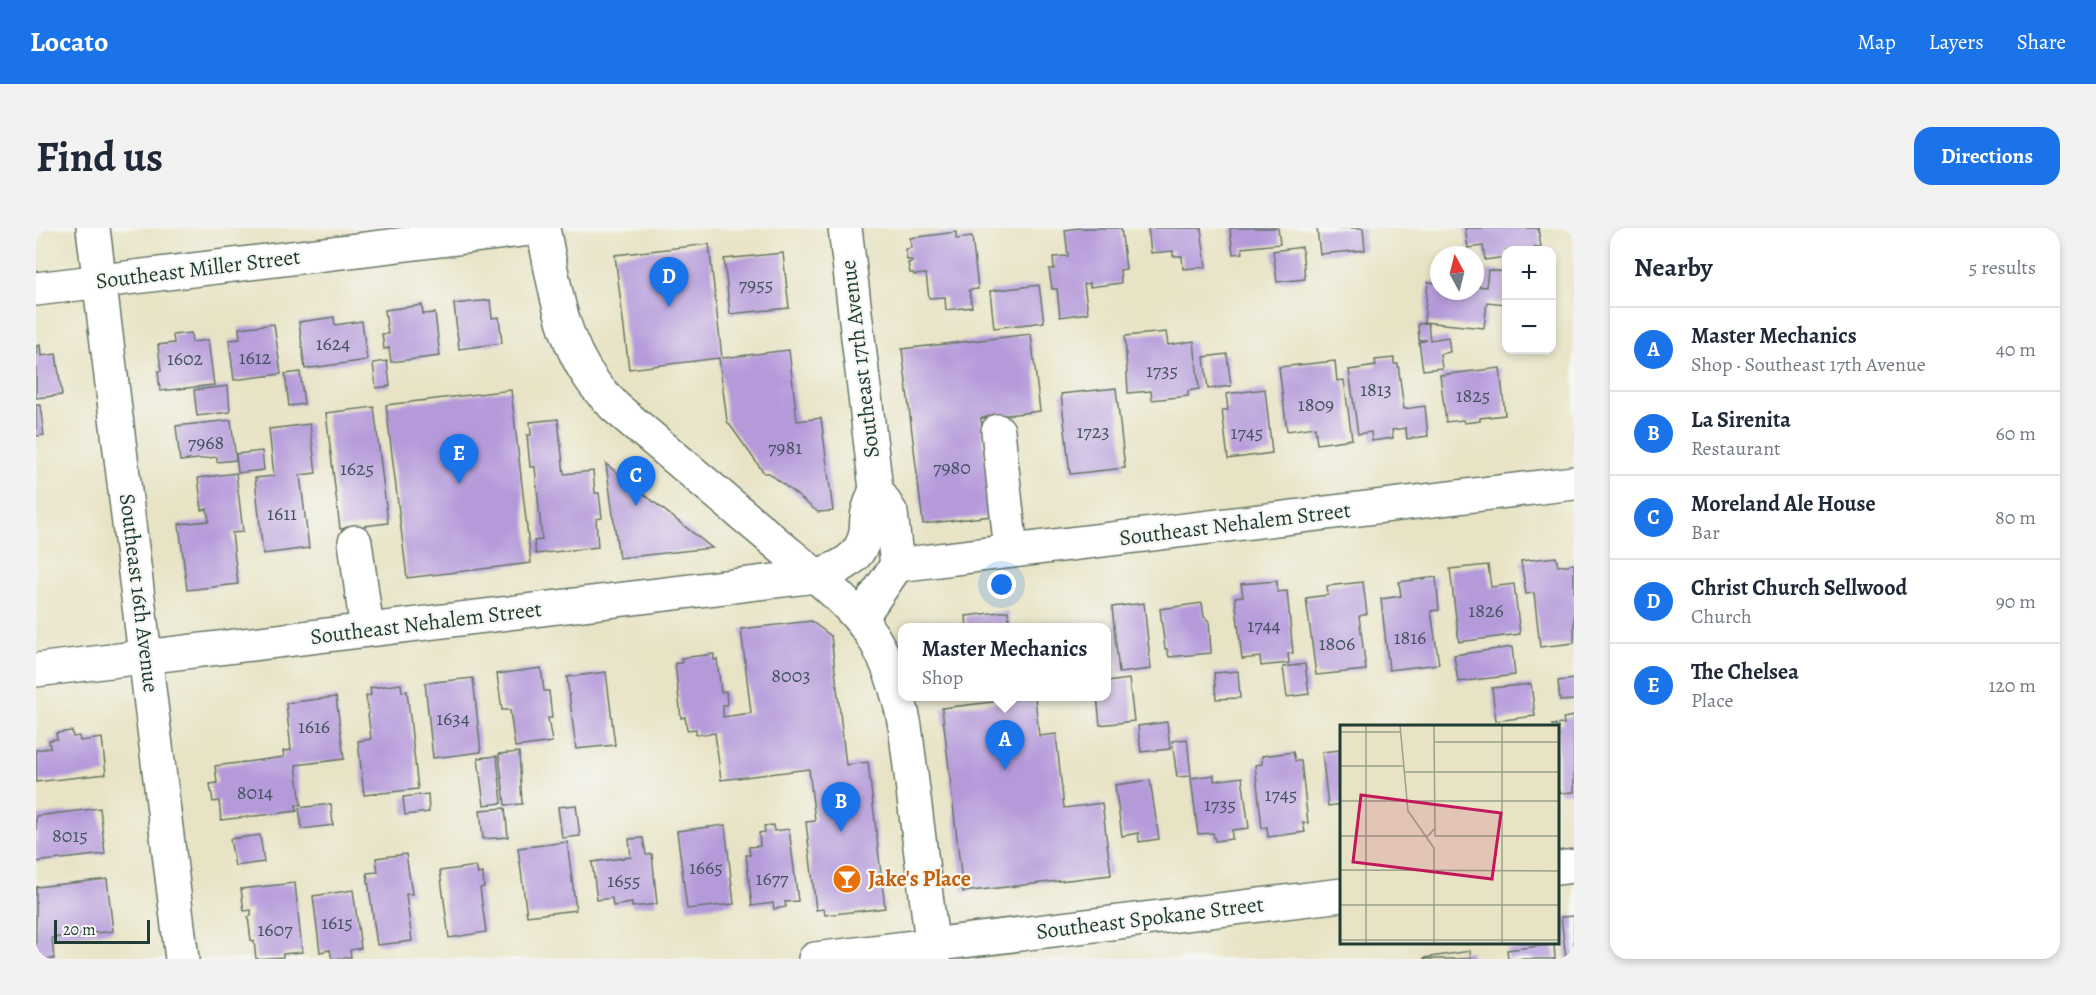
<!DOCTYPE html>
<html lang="en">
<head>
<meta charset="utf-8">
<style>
  body { margin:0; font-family:Alegreya,serif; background:#f2f2f3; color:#1f2937 }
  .controls { position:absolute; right:18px; top:18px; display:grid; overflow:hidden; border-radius:12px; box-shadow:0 3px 9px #0003 }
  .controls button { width:54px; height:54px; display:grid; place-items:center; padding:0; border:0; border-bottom:2px solid #e0e1e3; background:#fff; color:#1f2937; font:30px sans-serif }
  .compass { position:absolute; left:1394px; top:18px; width:54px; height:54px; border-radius:50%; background:#fff; box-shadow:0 3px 9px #0003; rotate:353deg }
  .scale { position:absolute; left:18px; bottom:15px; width:96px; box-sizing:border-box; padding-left:6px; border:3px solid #1f3d34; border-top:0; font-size:16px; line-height:21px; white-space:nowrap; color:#1f3d34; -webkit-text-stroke:4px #f6f6f2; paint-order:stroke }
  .you { position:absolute; left:966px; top:357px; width:21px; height:21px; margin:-15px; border:4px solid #fff; border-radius:50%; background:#1a73e8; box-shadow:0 0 0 9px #1a73e833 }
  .badge { display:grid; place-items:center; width:39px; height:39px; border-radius:50%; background:#1a73e8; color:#fff; font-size:20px; font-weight:700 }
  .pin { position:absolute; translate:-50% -50px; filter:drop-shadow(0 2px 3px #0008) }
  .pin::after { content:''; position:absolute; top:32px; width:21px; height:18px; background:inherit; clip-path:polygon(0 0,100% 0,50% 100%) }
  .popup { position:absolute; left:862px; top:395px; width:213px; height:78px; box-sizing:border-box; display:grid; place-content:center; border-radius:12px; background:#fff; filter:drop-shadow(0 2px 4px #0005); font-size:20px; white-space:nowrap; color:#747a83 }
  .popup b { font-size:22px; color:#1f2937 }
  .popup::after { content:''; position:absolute; left:50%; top:100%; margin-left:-12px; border:12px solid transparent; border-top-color:#fff }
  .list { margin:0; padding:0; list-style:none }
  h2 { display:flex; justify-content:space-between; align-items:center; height:78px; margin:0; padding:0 24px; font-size:26px }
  h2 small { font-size:20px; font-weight:400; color:#747a83 }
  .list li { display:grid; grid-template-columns:39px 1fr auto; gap:18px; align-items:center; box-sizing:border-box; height:84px; padding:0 24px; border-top:2px solid #e0e1e3 }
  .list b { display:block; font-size:22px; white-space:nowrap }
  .list p { margin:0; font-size:20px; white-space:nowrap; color:#747a83 }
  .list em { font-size:20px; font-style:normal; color:#747a83 }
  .map { position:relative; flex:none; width:1538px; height:731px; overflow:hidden; border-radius:18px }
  header { display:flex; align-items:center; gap:36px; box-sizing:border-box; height:84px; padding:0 30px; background:#1a73e8; color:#fff }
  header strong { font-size:28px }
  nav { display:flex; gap:33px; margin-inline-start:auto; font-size:21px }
  .intro { display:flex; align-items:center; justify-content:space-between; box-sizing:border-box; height:144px; padding:0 36px }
  h1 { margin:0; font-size:42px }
  .button { padding:15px 27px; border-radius:18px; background:#1a73e8; color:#fff; font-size:21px; font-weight:700 }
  main { display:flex; gap:36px; padding:0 36px }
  aside { flex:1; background:#fff; border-radius:18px; box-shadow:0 3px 9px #0003 }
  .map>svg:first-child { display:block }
  .building { fill:#b59ada }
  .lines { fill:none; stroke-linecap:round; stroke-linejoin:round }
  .minor-casing { stroke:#657766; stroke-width:36 }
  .major-casing { stroke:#657766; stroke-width:36 }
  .minor { stroke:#fff; stroke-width:33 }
  .major { stroke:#fff; stroke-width:33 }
  .labels { text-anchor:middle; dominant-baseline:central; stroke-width:4.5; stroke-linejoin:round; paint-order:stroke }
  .number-label { font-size:20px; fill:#44545e }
  .street-label { font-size:22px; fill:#1f3d34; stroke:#f6f6f2 }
  .food-label { font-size:22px; font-weight:bold; fill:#c56008; stroke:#f6f6f2; text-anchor:start }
  .inset-road { fill:none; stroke:#98a18a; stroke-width:1.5 }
  .view { fill:#c2185b; fill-opacity:0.15; stroke:#c2185b; stroke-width:3 }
  .inset-edge { fill:none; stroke:#1f3d34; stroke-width:3 }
</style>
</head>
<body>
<header>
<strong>Locato</strong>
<nav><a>Map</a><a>Layers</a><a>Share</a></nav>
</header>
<div class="intro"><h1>Find us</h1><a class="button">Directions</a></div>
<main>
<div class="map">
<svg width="1538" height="731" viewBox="0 0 1538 731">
  <rect width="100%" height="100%" fill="#f6f6f2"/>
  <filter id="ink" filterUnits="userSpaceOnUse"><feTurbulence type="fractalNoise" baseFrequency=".0167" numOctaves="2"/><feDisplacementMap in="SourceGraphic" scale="12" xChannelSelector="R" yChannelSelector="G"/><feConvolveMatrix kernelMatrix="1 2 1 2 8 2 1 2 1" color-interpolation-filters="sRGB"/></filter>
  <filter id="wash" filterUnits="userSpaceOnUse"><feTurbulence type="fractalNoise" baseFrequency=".008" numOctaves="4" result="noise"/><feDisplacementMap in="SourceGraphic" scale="24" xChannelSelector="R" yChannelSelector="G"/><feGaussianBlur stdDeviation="1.35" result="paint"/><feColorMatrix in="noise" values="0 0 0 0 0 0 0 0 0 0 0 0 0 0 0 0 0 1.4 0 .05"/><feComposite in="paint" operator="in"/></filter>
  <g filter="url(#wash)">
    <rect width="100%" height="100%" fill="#e8e3c4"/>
    <g id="blocks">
      <g class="building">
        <path d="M1043,0H1085L1090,41L1084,42L1085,55L1054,59V55L1048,56L1052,85L1024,89L1021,61H1016L1013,41H1018L1017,29L1032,28L1029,2Z"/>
        <path d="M1112,0H1165L1170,39L1147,41L1146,28H1137V23L1115,25Z"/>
        <path d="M1194,0H1242L1244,16L1206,20L1207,25L1197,26Z"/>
        <path d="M1281,0H1327L1329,22L1284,26Z"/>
        <path d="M1429,0H1502L1505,19L1498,20V22H1470V29L1449,32L1447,18L1432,20Z"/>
        <path d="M920,4V11L936,9L942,61L933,62L936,79L910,82L909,69L893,70L890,46L878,47L877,45H874L872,35L876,34L875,32H871L869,21L875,20L874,10Z"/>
        <path d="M673,16L686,130L753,122L761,193L785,190L797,283L782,284L733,245H728L691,193L683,130L593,141L579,27Z"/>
        <path d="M1266,19L1269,51L1241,54L1237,23Z"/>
        <path d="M747,25L753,80L694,86L688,31Z"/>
        <path d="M1452,42L1470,44V76L1451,74L1448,100L1388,94L1392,54L1403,55V63H1439V58L1450,59Z"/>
        <path d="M1003,57L1008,94L958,100L954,63Z"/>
        <path d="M454,72L456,90L463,89L466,115L423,121L418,76Z"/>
        <path d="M386,77L387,86L399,85L404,128L355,134L353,120L348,121L346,106H352L349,82Z"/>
        <path d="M298,89L299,97L326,93L331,132L269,141L263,94Z"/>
        <path d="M1392,95L1394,112L1412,109L1414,124L1404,126L1406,140L1387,142L1383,114L1391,112H1383L1382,96Z"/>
        <path d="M238,96L245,146L198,152L193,112L204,111L203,100Z"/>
        <path d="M1130,104L1132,117L1158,113L1163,161L1152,163V168L1116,172L1115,163L1092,165L1089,108Z"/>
        <path d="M155,105L156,114L172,112L178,157L124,163L122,143H125L122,117L138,115L137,107Z"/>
        <path d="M995,106L1004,183L945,190L956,288L887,296L866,121Z"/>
        <path d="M4,117L5,128L20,126L26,167L0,170V118Z"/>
        <path d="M1191,126L1195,158L1172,161L1168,129Z"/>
        <path d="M1358,130V136H1362L1368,181L1389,178L1392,208L1371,211L1370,200L1356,202L1357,210L1336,213L1335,204L1322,206L1313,142L1340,138L1339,132Z"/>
        <path d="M351,133L354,158L340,160L337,135Z"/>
        <path d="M1299,133L1301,153L1308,152L1316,211L1281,216L1279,199L1251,203L1243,139Z"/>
        <path d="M1464,140L1469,187L1444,190V193L1428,195L1427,192L1410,194L1404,147Z"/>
        <path d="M264,144L268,176L253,178L249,146Z"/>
        <path d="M192,158L194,184L161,188L158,162Z"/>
        <path d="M1080,160L1089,240L1034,246L1025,166Z"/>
        <path d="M1229,161L1236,225L1192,231L1186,182H1192L1190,166Z"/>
        <path d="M475,162L495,335L371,350L350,177Z"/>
        <path d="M0,177H4L8,207L0,208Z"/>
        <path d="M338,179L352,295L304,301L290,185Z"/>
        <path d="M522,191L528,246L557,243L559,265H563L566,290L560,291L562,319L500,326L498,313L506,312L499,239H494L491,207H495L494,194Z"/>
        <path d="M195,192L200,232L181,234V229L144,233L140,198Z"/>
        <path d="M274,196L280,245L264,247L273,320L227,326L219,250L238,248L233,201Z"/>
        <path d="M226,223L228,242L202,245L200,226Z"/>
        <path d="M570,236L676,320L583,330Z"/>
        <path d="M200,245L207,304L196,305L202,356L151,362L143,296L173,293L171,281L166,282L162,250Z"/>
        <path d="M1520,329L1522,338L1538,336V415L1504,419L1498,365L1490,366L1485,333Z"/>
        <path d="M1452,337L1455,359L1478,356L1484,406L1423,414L1414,341Z"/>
        <path d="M1400,349L1403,382L1395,383L1403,436L1353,442L1345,371L1365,368L1363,354Z"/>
        <path d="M1241,353V364L1251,363L1257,425H1252L1253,435L1225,438L1224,429L1206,431L1199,369L1207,368L1205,356Z"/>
        <path d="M1327,354L1331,386L1323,388L1330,442L1280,447L1270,370L1292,367L1291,358Z"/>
        <path d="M1108,375L1115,441L1083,445L1076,379Z"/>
        <path d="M1166,375L1168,389L1173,393L1175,425L1133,429L1131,421H1129L1124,381Z"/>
        <path d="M972,383L974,400H931L930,388Z"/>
        <path d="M775,393L795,408L810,537L832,534L849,680L789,687L788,681L780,682L770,594L779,593L773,541L685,552L679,505L660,507V501L651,502L649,489L645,490L639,435H646L645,430L678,426V432L681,431L685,464L690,463L691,477H687V489L715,485L705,401Z"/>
        <path d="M1476,419L1479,447L1422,454L1418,427Z"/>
        <path d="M1269,436L1273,466L1251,469L1247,439Z"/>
        <path d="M505,440L508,463H513L516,490H512L516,514L479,519L474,482H466L461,446Z"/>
        <path d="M1202,443L1204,470L1180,471L1178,445Z"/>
        <path d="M570,444L579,517L540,521L531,449Z"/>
        <path d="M437,450L445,524L397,530L389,455Z"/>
        <path d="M1093,451L1098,493L1064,497L1061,468H1071V454Z"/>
        <path d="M1538,451V472L1524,473L1522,453Z"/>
        <path d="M365,456L366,464L371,463L382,561L328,567L322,513L335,511L330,468L335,467L334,460Z"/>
        <path d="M1495,456L1499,488L1460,493L1456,460Z"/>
        <path d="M300,469L308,531L260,537L265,577H260L261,583L185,592L183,573L177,574L174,556L181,555L179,538L248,529L247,523L255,522L250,475Z"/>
        <path d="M999,469L1003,508L1020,506L1028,580L1066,575L1075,647L927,664L906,480Z"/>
        <path d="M1538,488V564L1524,565L1522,556V499L1515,497L1528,496L1527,490Z"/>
        <path d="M1131,494L1134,521L1105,524L1102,498Z"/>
        <path d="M36,503L37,509L43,508L44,513L66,510L70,546L0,554V522L14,520L13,512L21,511L20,505Z"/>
        <path d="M1151,511L1155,548L1141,549L1136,513Z"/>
        <path d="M1304,522L1306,576L1292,578L1286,524Z"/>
        <path d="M483,524L486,576L469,577L463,526Z"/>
        <path d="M1257,524L1259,533H1265L1272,595H1267L1269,604L1232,609L1231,599L1226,600L1219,537L1226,536V528Z"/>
        <path d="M461,528L466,575L448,577L442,530Z"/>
        <path d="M1178,547V553L1206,549L1213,600L1196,602V611L1179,613L1177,605L1162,606L1155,550Z"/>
        <path d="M1114,552L1123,611L1103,614L1102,605L1086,608L1079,557Z"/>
        <path d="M392,566L393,584L369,587L367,569Z"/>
        <path d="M295,576L297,597L266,601L263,580Z"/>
        <path d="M540,577L544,608L526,610L522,579Z"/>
        <path d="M64,580L69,626L0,634V588Z"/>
        <path d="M469,580L472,609L447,611L444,582Z"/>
        <path d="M689,597L698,676L651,681L641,603Z"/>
        <path d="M737,597L738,603L753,601L762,673L749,674L750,679L738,681L737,675L716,678L710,627H714L713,619L724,618L723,605L729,604L728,598Z"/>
        <path d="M224,607L228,634L199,638L194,611Z"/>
        <path d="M607,610L610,627L616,626L621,676L596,679V675L577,678L576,670L561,672L556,634L595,629L593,611Z"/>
        <path d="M531,614L540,682L491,688L482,620Z"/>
        <path d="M370,626L376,666H370L376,713L341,717L331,645L342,644L340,630Z"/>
        <path d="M440,638L442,646L447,645L448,659L444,660L450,704L413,710L404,643Z"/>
        <path d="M71,651L77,703L16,710L18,731H0V659Z"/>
        <path d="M259,655L266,724L247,726V729L220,731L218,713L215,712L212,689L215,688V682L208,683L205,661Z"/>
        <path d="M317,662L325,720L314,722L315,729L296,731L294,722L284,724L277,668Z"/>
        <path d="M1538,688V731H1530L1525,689Z"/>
        <path d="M1518,716L1519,731H1472L1471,722Z"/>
        <path d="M1434,723L1435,731H1388V730Z"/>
      </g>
    </g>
  </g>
  <g filter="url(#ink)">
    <use href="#blocks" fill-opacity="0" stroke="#657766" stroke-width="1.5"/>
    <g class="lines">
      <g class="minor-casing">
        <g id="minor">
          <path d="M57,0L146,731"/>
          <path d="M809,0L840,261L855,285L861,337L824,391"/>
          <path d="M0,61L502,0"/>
          <path d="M962,203L975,323"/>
          <path d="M319,314L331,402"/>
          <path d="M861,337L1538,255"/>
          <path d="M0,442L780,348C804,340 826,331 830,303C831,297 830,290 832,284C834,276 837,269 840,261"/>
          <path d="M1522,640L1538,638"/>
          <path d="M779,731L1306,667"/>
        </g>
      </g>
      <g class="major-casing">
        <path id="major" d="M507,0C518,53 524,110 557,154C563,163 572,171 579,179C632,224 685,269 739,314C771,341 815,374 837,409C854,436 863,467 869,498L898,731"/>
      </g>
      <use href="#minor" class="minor"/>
      <use href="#major" class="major"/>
    </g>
  </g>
  <defs>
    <g id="bar-disc" transform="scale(1.5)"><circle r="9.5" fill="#e8710a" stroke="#f6f6f2"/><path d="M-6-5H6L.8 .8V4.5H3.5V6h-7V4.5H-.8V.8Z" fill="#fff"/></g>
  </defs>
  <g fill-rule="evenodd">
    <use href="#bar-disc" x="811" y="651"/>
  </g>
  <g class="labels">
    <g class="number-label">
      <text x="720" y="56">7955</text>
      <text x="297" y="115">1624</text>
      <text x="219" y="129">1612</text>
      <text x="149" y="130">1602</text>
      <text x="1126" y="142">1735</text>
      <text x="1340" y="161">1813</text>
      <text x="1437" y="167">1825</text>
      <text x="1280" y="176">1809</text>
      <text x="1057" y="203">1723</text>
      <text x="1211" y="204">1745</text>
      <text x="170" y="214">7968</text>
      <text x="749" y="219">7981</text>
      <text x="916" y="239">7980</text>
      <text x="321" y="240">1625</text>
      <text x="246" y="285">1611</text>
      <text x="1450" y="382">1826</text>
      <text x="1228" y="397">1744</text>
      <text x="1374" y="409">1816</text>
      <text x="1301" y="415">1806</text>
      <text x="755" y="447">8003</text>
      <text x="417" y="490">1634</text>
      <text x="278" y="498">1616</text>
      <text x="219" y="564">8014</text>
      <text x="1245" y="566">1745</text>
      <text x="1184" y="576">1735</text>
      <text x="34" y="607">8015</text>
      <text x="670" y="639">1665</text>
      <text x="736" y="650">1677</text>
      <text x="588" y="652">1655</text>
      <text x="301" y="694">1615</text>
      <text x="239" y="701">1607</text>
    </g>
    <g class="street-label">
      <text transform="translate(162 41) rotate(-7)">Southeast Miller Street</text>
      <text transform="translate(824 131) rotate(-97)">Southeast 17th Avenue</text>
      <text transform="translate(1199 296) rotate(-7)">Southeast Nehalem Street</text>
      <text transform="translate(103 365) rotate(83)">Southeast 16th Avenue</text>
      <text transform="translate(390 395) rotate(-7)">Southeast Nehalem Street</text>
      <text transform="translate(1114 690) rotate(-7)">Southeast Spokane Street</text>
    </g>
    <g class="food-label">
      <text x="832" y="651">Jake's Place</text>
    </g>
  </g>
  <g transform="translate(1304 497)">
    <rect width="219" height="219" fill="#e8e3c4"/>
    <path class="inset-road" d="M26,0V219M60,0L68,86L94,123V219M94,0L95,111M162,0V219M0,7H61M94,17H219M0,41H64M64,47H219M0,76H219M0,111H88L94,104M95,111H219M0,145L219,146M0,180H219M0,215H219"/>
    <path class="view" d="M21,70L161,88L152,154L13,137Z"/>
    <rect width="219" height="219" class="inset-edge"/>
  </g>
</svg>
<div class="controls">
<button>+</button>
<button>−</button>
</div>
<svg class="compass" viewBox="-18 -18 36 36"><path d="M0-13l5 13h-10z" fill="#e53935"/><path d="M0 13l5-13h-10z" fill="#747a83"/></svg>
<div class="scale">20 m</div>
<div class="you"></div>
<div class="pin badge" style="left:969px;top:542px">A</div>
<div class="popup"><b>Master Mechanics</b>Shop</div>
<div class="pin badge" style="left:805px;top:604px">B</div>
<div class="pin badge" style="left:600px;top:278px">C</div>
<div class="pin badge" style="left:633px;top:79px">D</div>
<div class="pin badge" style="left:423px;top:256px">E</div>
</div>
<aside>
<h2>Nearby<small>5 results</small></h2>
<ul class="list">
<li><span class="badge">A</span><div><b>Master Mechanics</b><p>Shop · Southeast 17th Avenue</p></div><em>40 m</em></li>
<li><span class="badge">B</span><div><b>La Sirenita</b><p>Restaurant</p></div><em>60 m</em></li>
<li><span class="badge">C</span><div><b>Moreland Ale House</b><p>Bar</p></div><em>80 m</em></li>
<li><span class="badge">D</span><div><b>Christ Church Sellwood</b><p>Church</p></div><em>90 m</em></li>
<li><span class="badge">E</span><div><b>The Chelsea</b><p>Place</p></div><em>120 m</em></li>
</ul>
</aside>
</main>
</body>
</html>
